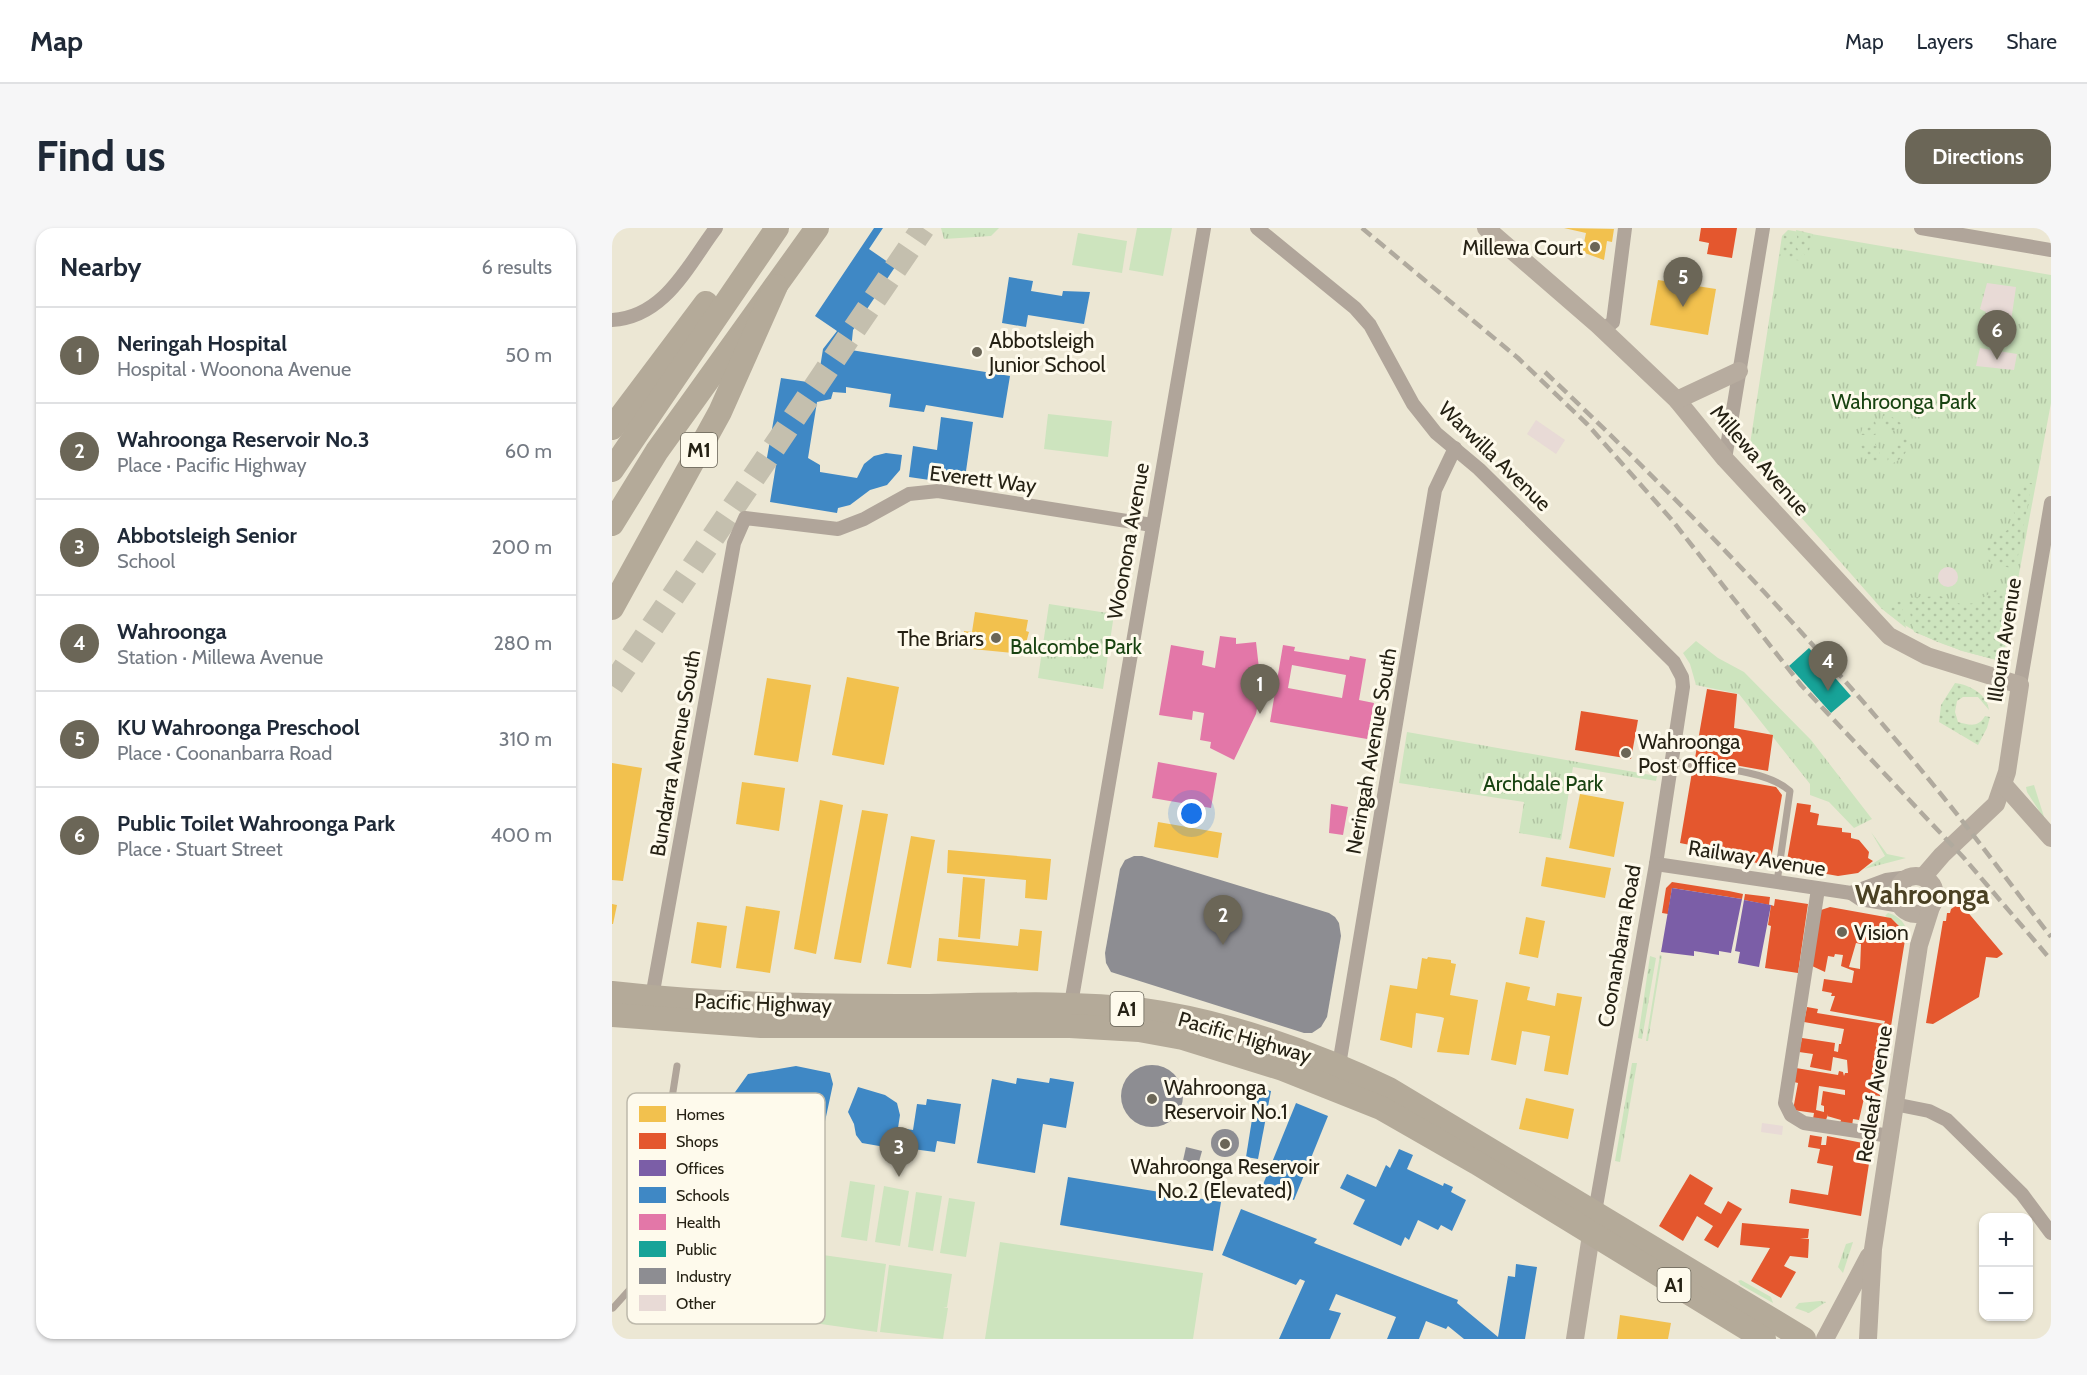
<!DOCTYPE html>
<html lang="en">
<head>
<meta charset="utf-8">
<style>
  body { margin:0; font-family:Cabin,sans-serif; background:#f6f6f7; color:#1f2937 }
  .controls { position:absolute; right:18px; bottom:18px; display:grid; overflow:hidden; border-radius:12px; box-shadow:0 2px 4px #0004 }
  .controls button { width:54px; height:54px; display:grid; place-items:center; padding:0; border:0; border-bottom:2px solid #e0e1e3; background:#fff; color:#1f2937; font:30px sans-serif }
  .you { position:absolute; left:580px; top:586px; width:21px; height:21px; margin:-15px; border:4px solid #fff; border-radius:50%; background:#1a73e8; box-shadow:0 0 0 9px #1a73e833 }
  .badge { display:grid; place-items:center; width:39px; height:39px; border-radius:50%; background:#6b6657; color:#fff; font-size:20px; font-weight:700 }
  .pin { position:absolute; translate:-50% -50px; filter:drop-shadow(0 2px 3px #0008) }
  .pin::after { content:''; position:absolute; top:32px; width:21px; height:18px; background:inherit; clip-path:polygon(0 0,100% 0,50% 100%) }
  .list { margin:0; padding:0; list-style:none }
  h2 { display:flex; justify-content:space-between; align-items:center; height:78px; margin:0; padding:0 24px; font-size:26px }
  h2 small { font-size:20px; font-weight:400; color:#747a83 }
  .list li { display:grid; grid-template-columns:39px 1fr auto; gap:18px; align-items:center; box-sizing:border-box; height:96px; padding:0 24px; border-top:2px solid #e0e1e3 }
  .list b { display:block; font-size:22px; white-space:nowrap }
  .list p { margin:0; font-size:20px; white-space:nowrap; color:#747a83 }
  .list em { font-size:20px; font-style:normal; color:#747a83 }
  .map { position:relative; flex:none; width:1439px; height:1111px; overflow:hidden; border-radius:18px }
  header { display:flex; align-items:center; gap:36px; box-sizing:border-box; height:84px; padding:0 30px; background:#fff; border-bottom:2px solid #e0e1e3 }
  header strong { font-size:28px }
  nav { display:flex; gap:33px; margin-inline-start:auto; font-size:21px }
  .intro { display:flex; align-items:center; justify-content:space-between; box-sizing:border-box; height:144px; padding:0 36px }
  h1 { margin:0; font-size:42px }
  .button { padding:15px 27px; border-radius:18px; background:#6b6657; color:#fff; font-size:21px; font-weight:700 }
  main { display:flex; gap:36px; padding:0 36px }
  aside { flex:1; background:#fff; border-radius:18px; box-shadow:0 2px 4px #0004 }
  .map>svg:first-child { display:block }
  .grass { fill:url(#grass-tufts) }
  .garden { fill:url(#garden-dots) }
  .pitch { fill:#cde4be }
  .homes { fill:#f2c14e }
  .shops { fill:#e4572e; fill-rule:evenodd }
  .offices { fill:#7b5ea7 }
  .schools { fill:#3f88c5 }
  .health { fill:#e377a8; fill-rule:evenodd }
  .public { fill:#17a398 }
  .industry { fill:#8d8d92 }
  .building { fill:#e8dad6 }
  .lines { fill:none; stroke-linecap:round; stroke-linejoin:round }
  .highway-tunnel { stroke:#c4bfae; stroke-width:24; stroke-dasharray:24 12; stroke-linecap:butt }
  .lane { stroke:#b0a59a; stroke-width:7 }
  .street { stroke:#b0a59a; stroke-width:14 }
  .secondary { stroke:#b7ac9f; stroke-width:18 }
  .highway { stroke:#b4aa99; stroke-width:24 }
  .rail { stroke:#b0aa9e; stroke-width:4.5; stroke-dasharray:12 6; stroke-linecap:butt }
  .poi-dot { fill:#6b6657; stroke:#fefaec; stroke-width:2 }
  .labels { text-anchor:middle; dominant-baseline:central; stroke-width:6; stroke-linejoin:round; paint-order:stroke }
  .shield { fill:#fefaec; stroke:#666255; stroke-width:1.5 }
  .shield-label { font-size:20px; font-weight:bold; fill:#252114 }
  .poi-label { font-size:21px; fill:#252114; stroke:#fefaec; text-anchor:start }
  .park-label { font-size:21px; fill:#184311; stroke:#fefaec }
  .street-label { font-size:21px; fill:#252114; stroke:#fefaec }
  .district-label { font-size:27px; font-weight:bold; fill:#4b4224; stroke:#fefaec }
  .key { fill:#fefaec; stroke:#bdb9ab; stroke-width:1.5 }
  .key-label { font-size:16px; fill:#252114 }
</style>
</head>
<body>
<header>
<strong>Map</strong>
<nav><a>Map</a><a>Layers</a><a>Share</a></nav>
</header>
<div class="intro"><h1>Find us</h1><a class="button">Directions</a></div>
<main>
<aside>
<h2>Nearby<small>6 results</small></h2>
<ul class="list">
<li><span class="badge">1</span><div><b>Neringah Hospital</b><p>Hospital · Woonona Avenue</p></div><em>50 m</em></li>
<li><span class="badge">2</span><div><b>Wahroonga Reservoir No.3</b><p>Place · Pacific Highway</p></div><em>60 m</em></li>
<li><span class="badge">3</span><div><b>Abbotsleigh Senior</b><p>School</p></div><em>200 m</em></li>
<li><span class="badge">4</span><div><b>Wahroonga</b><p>Station · Millewa Avenue</p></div><em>280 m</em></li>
<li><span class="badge">5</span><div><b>KU Wahroonga Preschool</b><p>Place · Coonanbarra Road</p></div><em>310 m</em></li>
<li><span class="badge">6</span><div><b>Public Toilet Wahroonga Park</b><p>Place · Stuart Street</p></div><em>400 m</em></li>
</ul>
</aside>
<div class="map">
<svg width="1439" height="1111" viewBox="0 0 1439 1111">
  <defs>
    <pattern id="grass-tufts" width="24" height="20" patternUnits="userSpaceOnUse" patternTransform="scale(1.5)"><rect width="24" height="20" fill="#cde4be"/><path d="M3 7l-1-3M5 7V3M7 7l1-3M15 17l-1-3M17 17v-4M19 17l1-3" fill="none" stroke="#b0c3a2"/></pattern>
    <pattern id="garden-dots" width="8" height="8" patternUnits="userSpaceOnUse" patternTransform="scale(1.5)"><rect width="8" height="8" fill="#cde4be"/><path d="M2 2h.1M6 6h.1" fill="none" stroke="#b0c3a2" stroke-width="1.8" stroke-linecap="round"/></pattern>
  </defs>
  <rect width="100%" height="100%" fill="#ece7d4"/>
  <g class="grass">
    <path d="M329,0H387L379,8L332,11Z"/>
    <path d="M1176,2L1439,47V175L1392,426L1385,432C1340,421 1306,410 1269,380L1136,229L1170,8Z"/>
    <path d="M437,376L502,386L491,461L426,450Z"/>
    <path d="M1084,413L1106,430L1132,444L1199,512L1260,591L1242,600L1217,574L1198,567V556L1127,466L1084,457L1078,436L1071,425Z"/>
    <path d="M795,504L1045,548L1044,553L961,539L949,612L907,605L912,574L787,555Z"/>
    <path d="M1422,557L1433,592L1415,564L1414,559Z"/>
    <path d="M1259,604L1275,626L1294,630L1252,641L1273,628Z"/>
    <path d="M1281,656L1279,671L1251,666Z"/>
    <path d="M1276,685C1291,689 1298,701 1295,716L1285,695L1273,688Z"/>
    <path d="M1048,727L1050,728L1036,813H1034Z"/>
    <path d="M1038,728L1044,730L1030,811L1026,810Z"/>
    <path d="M1020,835H1025L1008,934L1003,933Z"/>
    <path d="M1241,1014L1231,1045L1226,1039L1234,1016Z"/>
    <path d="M1129,1052L1159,1069L1161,1075L1129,1057L1126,1053Z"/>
    <path d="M1208,1073L1214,1074L1197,1085L1183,1080L1187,1075Z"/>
  </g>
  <g class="garden">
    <path d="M1184,2L1201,6L1195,31L1186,15Z"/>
    <path d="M1172,6L1183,16L1192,33L1167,30Z"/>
    <path d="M1270,188L1280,189L1293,198L1278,204L1274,202Z"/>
    <path d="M1262,190L1266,204L1263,207H1248L1251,199Z"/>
    <path d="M1296,205C1299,222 1291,233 1275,237C1276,220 1281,212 1296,205Z"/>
    <path d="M1247,215H1262L1268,222L1267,237L1256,231Z"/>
    <path d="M1416,255H1420L1404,338L1402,341L1377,334L1373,323C1386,296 1409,313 1400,271L1408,259Z"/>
    <path d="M1387,360L1405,363L1404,368L1396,369L1397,382L1391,417L1385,432L1350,423L1302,404L1295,370L1328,368L1351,377L1362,375Z"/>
    <path d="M1289,373L1294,400L1269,380Z"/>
    <path d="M1343,455C1358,457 1375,466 1377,482L1366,469H1351L1345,473L1343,484L1346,494C1357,497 1366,500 1373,488L1378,489L1375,500L1366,517L1327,494L1329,477Z"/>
  </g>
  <g class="pitch">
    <path d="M525,0H560L551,48L517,42Z"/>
    <path d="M466,5L515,13L510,45L460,37Z"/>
    <path d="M436,186L500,193L496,229L432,221Z"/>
    <path d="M238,953L263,957L255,1013L229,1009Z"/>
    <path d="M272,958L297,963L288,1018L263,1014Z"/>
    <path d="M304,964L330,968L321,1023L296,1019Z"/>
    <path d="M337,970L363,974L354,1029L328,1025Z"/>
    <path d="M388,1014L591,1045L581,1111H373Z"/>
    <path d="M211,1027L274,1036L265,1104L202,1095L207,1062L211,1061L207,1060Z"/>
    <path d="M277,1037L340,1046L335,1079H331L336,1080L331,1111L268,1104Z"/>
  </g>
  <g class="homes">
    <path d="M952,0L1002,1L1000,14L995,13L992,32L970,24L974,5Z"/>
    <path d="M1046,52L1104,61L1096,107L1038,97Z"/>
    <path d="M363,384L416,392L414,403L417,404L411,426L350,420L352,403L360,404Z"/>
    <path d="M235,449L287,459L272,537L220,527Z"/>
    <path d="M155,450L199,457L186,534L142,527Z"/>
    <path d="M0,535L30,540L11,653L0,652Z"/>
    <path d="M130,554L173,560L167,603L124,596Z"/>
    <path d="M968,566L1012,574L1002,629L957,620Z"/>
    <path d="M208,572L231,577L204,726L182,721Z"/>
    <path d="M250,582L276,586L249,735L222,731Z"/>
    <path d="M546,594L610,605L606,630L542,619Z"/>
    <path d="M299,608L323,612L299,740L275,736Z"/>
    <path d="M336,622L439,631L435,672L413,670L414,652L335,645Z"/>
    <path d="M934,629L999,640L993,670L929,658Z"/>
    <path d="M351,649L373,651L368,711L346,709Z"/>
    <path d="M0,676L5,677L1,696H0Z"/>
    <path d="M134,678L168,683L158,745L124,740Z"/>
    <path d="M914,689L933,693L926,730L907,726Z"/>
    <path d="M85,694L115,698L109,740L79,735Z"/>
    <path d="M408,701L430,703L426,743L325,733L327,710L406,718Z"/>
    <path d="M816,729L839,732V735L844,736L838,767L866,772L857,827L825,824L832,790L829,789L804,785L800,820L768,812L778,757L805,761L810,730L815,731Z"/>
    <path d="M894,754L918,759L915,772L943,778L945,765L970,769L956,847L932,843L938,808L910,803L904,837L879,832Z"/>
    <path d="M914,870L962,881L956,911L907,901Z"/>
    <path d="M1008,1087L1059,1095L1056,1111H1005Z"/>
  </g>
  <g class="shops">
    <path d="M1089,0H1125L1120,30L1095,26L1097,15L1087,13Z"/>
    <path d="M1095,461L1125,466L1122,500L1161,507L1156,543L1083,530Z"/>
    <path d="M969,483L1026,492L1019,531L963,522Z"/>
    <path d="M1080,544L1164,559L1170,567L1158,637L1102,628L1103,622L1068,615Z"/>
    <path d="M1185,575L1199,577L1198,584L1207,586L1205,597L1230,600V604L1239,605V610L1247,612L1257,624L1256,630L1261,633L1246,645L1226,648L1198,643L1199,637L1175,632Z"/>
    <path d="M1060,654L1117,663L1131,666L1130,671L1060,660L1056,686L1050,685L1054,660Z"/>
    <path d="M1133,666L1158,669L1157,677L1132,672Z"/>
    <path d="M1163,671L1196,676L1186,745L1153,740L1159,698L1156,697L1159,677L1162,678Z"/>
    <path d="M1348,675L1391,726L1385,730L1374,729L1367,769L1321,796L1314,795L1331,693H1334L1335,685H1338L1339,681Z"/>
    <path d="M1218,679L1279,690L1289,700L1293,712L1275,823H1272L1268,868L1253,866L1247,892L1241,891L1240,898L1228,895L1229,892L1215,888L1216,886L1214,892L1201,891L1202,885L1181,882L1186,855L1182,854L1184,840L1226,847L1227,843L1231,844L1232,848L1233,845H1236L1235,832L1221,829L1219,843L1198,839L1201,826L1187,824L1190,810L1223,815L1222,823L1226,824L1227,816H1229L1232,801L1192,794L1195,779L1206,781L1205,785L1272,796L1273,793L1218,783L1223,768H1219L1220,765L1210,763L1212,751L1240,755L1242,743L1229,738L1231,727L1223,726L1222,729L1216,728L1213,744L1200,738L1209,682ZM1244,715L1249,716L1248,741L1237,739ZM1207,858L1233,862V867L1211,863L1209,877L1212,878V884L1204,882Z"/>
    <path d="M1198,907L1210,909L1209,917H1214L1215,908L1256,916L1258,929L1249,988L1177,975L1179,961L1216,967L1221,938L1205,935L1208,921L1196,919Z"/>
    <path d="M1078,946L1101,960L1092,976L1109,986L1116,973L1130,981L1106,1020L1092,1012L1101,998L1085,988L1071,1013L1047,998Z"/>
    <path d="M1130,995L1197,1001L1196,1010H1188L1197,1011L1196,1030L1178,1028L1172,1038L1184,1044L1169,1070L1139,1053L1158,1020L1128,1017Z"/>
  </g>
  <g class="offices">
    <path d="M1060,660L1130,671L1119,725L1107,723V727L1082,723V728L1049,724Z"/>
    <path d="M1132,672L1159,677L1147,739L1126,735L1128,724L1123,723Z"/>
  </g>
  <g class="schools">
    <path d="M262,0H271L257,21L283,39L241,102L239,122L398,148L391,190L314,177L312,184L277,179L279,166L234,159V165L221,164L219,171L205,174L196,230L208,237V244L245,250L252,236L262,228L274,225L290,227L288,242L275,257L258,262L238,277L226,280L225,285L158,274L164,237L154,235L169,150L202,155L206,152L211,121L225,103L203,88Z"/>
    <path d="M397,49L421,53L419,63L450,68L451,63L478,64L472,96L416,87L414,99L390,95Z"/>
    <path d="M329,189L361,194L352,257L297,249L301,218L325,222Z"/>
    <path d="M184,838L218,845L221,856L212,898L208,901L178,899L165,906H147L131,903L117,892L116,874L136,846Z"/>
    <path d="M405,850L437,855L438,850L462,854L454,900L431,896L423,945L365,935L380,851L404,856Z"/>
    <path d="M246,859L273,867L285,875L288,887L286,900L277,917L273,919L250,915L244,907L242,896L236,884Z"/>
    <path d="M645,860L659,863L646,931L634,929Z"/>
    <path d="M315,871L349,876L343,916L325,913L323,924L286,919L288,900L301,902L305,876L314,877Z"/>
    <path d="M684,875L716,888L682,972L650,959Z"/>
    <path d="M787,921L801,927L795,941L831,958L832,955L841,959L839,964L854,972L840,1003L829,997L826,1002L806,992L797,1012L793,1009L789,1018L741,996L753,972L728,960L735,946L764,959L774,937L778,940Z"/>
    <path d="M456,949L609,974L601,1023L448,997Z"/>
    <path d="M629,981L705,1011L702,1015L846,1072L845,1075L886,1109L896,1048L903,1049L904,1036L925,1039L913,1111H852L836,1098L834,1101L814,1093L807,1111H775L784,1089L724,1066L717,1082L729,1085L718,1111H667L693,1053L688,1051L684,1057L610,1027Z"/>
  </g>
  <g class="health">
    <path d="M608,408L624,410V416L644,414L649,458L644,486L622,532L598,520L599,514L588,512L592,485L581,483L580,492L547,487L559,417L592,423L590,437L603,440Z"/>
    <path d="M671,417L683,419L682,423L737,432L738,428L754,431L747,472L762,475L755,511L658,494ZM680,437L734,447L730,470L676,460Z"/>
    <path d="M546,534L605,545L599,580L540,570Z"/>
    <path d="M719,576L736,579L731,607L717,605Z"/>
  </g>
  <path class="public" d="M1197,420L1239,468L1219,485L1177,438Z"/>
  <g class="industry">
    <path d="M522,628H530L717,685L723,689L727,695L729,708L715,789L709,799L700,805H692L499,744L494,735L493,725L508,641L513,632Z"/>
    <circle cx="540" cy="868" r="31"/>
    <circle cx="613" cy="915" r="14"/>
    <path d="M574,919L590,923L585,941L570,937Z"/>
  </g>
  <g class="building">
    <path d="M1375,55L1404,59L1397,107L1384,105L1386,97L1372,95L1374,84L1368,81Z"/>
    <path d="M1368,120L1405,126L1402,142L1364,138Z"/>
    <path d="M924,192L953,212L944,226L915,206Z"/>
    <circle cx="1336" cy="349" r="10"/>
    <path d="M1150,895L1171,898L1170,907L1149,904Z"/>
  </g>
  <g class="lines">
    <path class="highway-tunnel" d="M0,458L311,0"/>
    <g class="lane">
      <path d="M1060,534C1093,539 1154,541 1178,563L1165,654"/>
      <path d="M55,902L65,838"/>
      <path d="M1,1080L109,960"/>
    </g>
    <g class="street">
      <path d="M645,0L743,80L758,97L801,176L824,205L867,241L1062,434L1070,449L1071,459L1044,636L983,984"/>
      <path d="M1309,0L1439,22"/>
      <path d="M0,92C53,89 76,37 104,0"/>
      <path d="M991,102L1001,94L1013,0"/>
      <path d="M1113,231L1151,0"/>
      <path d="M1408,457L1439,275"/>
      <path d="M1044,636L1239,665L1274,652L1297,649"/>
      <path d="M1206,661L1173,875L1179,887L1192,895L1278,908"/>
      <path d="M1239,665L1248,671L1289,678"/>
      <path d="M40,769L122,315L133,290L226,301L252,291L297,266L326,263L540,297"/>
      <path d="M459,776L592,0"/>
      <path d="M727,837L823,262L843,220"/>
      <path d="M1282,876L1317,883L1335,892L1410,966L1439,1005"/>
    </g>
    <g class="secondary">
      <path d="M874,0L986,97L1065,172L1113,231L1277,408L1315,428L1408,457L1395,544L1384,576L1330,627L1311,649"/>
      <path d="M1065,172L1127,143"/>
      <path d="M1392,557L1439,610"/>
      <circle cx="1304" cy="667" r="19"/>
      <path d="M963,1111L981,994"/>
      <path d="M1213,1111L1257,1028"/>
      <path d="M1256,1111L1261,1021L1307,717L1319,679"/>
    </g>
    <g class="highway">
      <path d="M0,200L94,75"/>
      <path d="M0,242L165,0"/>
      <path d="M0,296L45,223L205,0"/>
      <path d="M0,380L108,184L164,58"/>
      <path d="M0,765C105,777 203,778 309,778C383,777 457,773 531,782C613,793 703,825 777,861L1192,1111"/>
      <path d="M0,787L149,798H458L527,802L571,810L671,841L769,880L865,935L1152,1111"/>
    </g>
    <g class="rail">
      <path d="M750,0L906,130L975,196L1060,292L1189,457L1352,630L1439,732"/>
      <path d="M933,144C1069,273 1200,409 1319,554C1361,605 1399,657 1439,709"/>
    </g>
  </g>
  <g class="poi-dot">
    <circle cx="983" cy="19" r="6"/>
    <circle cx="365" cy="124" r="6"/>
    <circle cx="384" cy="410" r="6"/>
    <circle cx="1014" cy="525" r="6"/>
    <circle cx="1230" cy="704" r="6"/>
    <circle cx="540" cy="871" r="6"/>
    <circle cx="613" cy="916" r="6"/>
  </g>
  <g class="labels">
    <g class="shield">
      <rect x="69" y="205" width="36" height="34" rx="4.5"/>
      <rect x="498.5" y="764" width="33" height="34" rx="4.5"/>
      <rect x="1045.5" y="1040" width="33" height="34" rx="4.5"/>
    </g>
    <g class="shield-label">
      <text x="87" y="222">M1</text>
      <text x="515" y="781">A1</text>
      <text x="1062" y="1057">A1</text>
    </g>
    <g class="poi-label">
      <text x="971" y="19" text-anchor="end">Millewa Court</text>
      <text x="377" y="112">Abbotsleigh<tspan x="377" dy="24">Junior School</tspan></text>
      <text x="372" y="410" text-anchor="end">The Briars</text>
      <text x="1026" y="513">Wahroonga<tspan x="1026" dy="24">Post Office</tspan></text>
      <text x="1242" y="704">Vision</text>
      <text x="552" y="859">Wahroonga<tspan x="552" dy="24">Reservoir No.1</tspan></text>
      <text x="613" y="938" text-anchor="middle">Wahroonga Reservoir<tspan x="613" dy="24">No.2 (Elevated)</tspan></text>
    </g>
    <g class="park-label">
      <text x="1292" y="173">Wahroonga Park</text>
      <text x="464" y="418">Balcombe Park</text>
      <text x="931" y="555">Archdale Park</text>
    </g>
    <g class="street-label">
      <text transform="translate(883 228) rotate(44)">Warwilla Avenue</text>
      <text transform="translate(1148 232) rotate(49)">Millewa Avenue</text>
      <text transform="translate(371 251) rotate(7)">Everett Way</text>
      <text transform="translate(516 313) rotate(-80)">Woonona Avenue</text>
      <text transform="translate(1392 412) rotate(-81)">Illoura Avenue</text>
      <text transform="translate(759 523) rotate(-80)">Neringah Avenue South</text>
      <text transform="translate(63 525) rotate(-80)">Bundarra Avenue South</text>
      <text transform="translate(1145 630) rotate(9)">Railway Avenue</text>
      <text transform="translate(1007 718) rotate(-80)">Coonanbarra Road</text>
      <text transform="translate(151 775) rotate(2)">Pacific Highway</text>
      <text transform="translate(633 809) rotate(16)">Pacific Highway</text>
      <text transform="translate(1262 866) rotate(-81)">Redleaf Avenue</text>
    </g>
    <g class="district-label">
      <text x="1310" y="666">Wahroonga</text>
    </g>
  </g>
  <rect x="15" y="865" width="198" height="231" rx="9" class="key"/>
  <rect x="27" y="878" width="27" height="16" fill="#f2c14e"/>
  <rect x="27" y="905" width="27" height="16" fill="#e4572e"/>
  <rect x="27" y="932" width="27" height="16" fill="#7b5ea7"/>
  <rect x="27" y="959" width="27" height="16" fill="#3f88c5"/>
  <rect x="27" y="986" width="27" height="16" fill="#e377a8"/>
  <rect x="27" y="1013" width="27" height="16" fill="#17a398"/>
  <rect x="27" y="1040" width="27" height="16" fill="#8d8d92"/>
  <rect x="27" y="1067" width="27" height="16" fill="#e8dad6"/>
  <g class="key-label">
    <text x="64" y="892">Homes</text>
    <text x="64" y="919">Shops</text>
    <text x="64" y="946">Offices</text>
    <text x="64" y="973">Schools</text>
    <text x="64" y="1000">Health</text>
    <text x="64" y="1027">Public</text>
    <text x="64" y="1054">Industry</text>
    <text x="64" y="1081">Other</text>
  </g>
</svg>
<div class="controls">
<button>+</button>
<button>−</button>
</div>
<div class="you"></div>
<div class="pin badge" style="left:648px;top:486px">1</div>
<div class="pin badge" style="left:611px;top:717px">2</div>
<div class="pin badge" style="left:287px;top:949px">3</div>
<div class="pin badge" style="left:1216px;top:463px">4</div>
<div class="pin badge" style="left:1071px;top:79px">5</div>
<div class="pin badge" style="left:1385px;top:132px">6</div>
</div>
</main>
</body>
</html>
